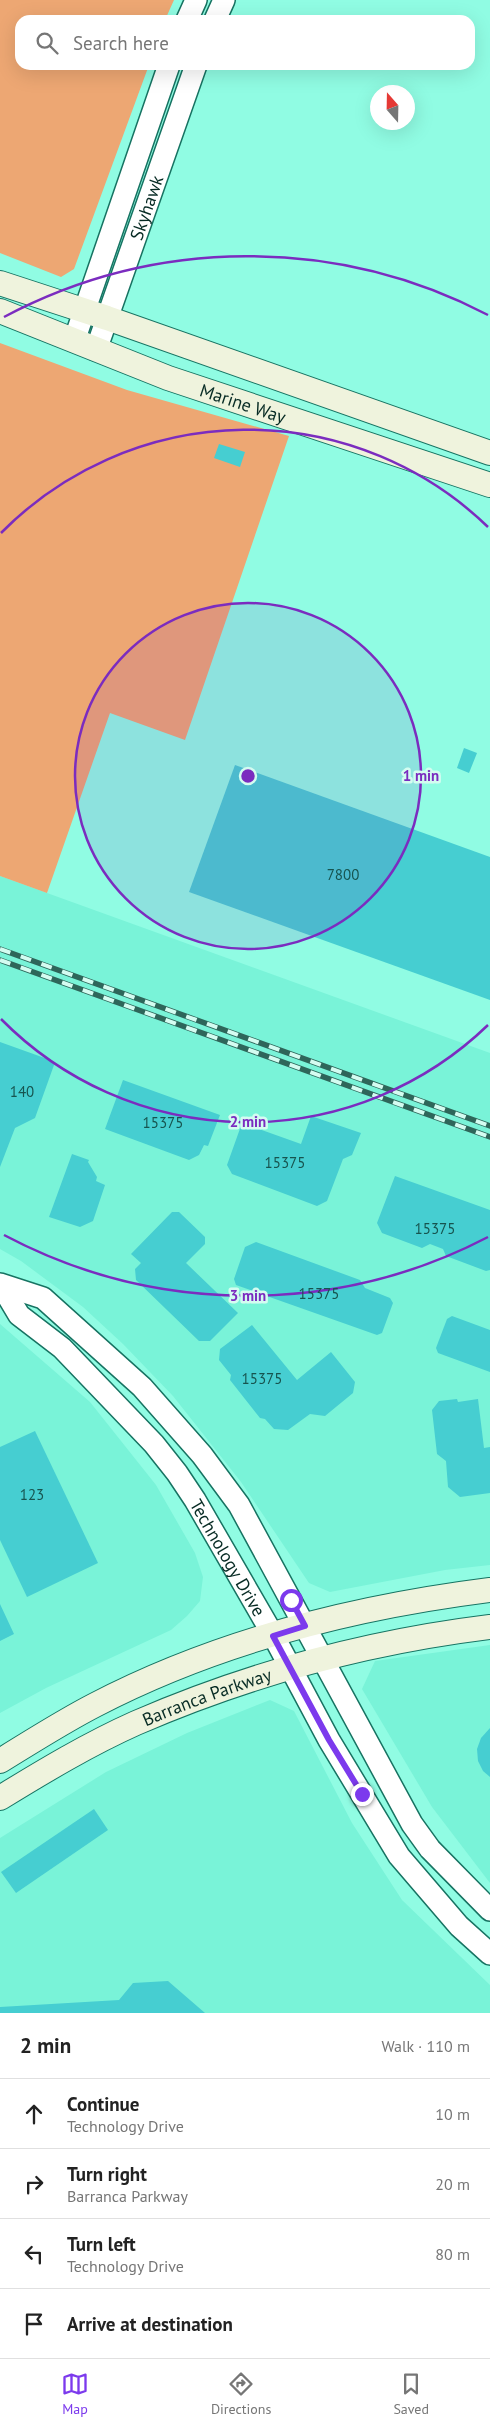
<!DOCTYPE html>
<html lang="en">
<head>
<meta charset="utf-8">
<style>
  body { margin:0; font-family:"PT Sans",sans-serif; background:#f6f6f6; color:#222 }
  .compass { position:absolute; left:370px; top:85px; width:45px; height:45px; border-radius:50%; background:#fff; box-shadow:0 5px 20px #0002; rotate:340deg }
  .stop { position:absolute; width:15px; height:15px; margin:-11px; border:4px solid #7c3aed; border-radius:50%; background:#fff }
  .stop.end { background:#7c3aed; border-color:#fff; box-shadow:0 1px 5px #0008 }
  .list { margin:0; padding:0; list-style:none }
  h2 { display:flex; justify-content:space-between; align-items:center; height:65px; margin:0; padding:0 20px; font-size:21px }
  h2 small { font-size:16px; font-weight:400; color:#767676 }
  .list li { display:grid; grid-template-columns:32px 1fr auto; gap:15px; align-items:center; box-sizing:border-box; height:70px; padding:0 20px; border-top:1px solid #e0e0e0 }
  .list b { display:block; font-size:19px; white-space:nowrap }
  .list p { margin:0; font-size:16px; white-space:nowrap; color:#767676 }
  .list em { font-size:16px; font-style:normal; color:#767676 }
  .icon { flex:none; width:28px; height:28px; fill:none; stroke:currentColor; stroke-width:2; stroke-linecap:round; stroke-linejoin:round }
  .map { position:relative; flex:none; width:490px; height:2013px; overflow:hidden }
  .search { position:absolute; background:#fff; box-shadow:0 5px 20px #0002; left:15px; right:15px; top:15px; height:55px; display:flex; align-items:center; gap:12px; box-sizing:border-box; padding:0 18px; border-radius:15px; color:#767676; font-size:19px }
  .sheet { height:345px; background:#fff }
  nav { display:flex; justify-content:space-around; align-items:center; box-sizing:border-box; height:70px; border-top:1px solid #e0e0e0; background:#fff; font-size:14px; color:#767676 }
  nav a { display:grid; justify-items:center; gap:2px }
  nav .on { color:#7c3aed }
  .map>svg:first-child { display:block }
  .built { fill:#79f3d8 }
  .green { fill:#eda773 }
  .building { fill:#46ced1 }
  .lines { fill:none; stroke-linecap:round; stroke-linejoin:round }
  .tertiary-casing { stroke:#177362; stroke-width:24 }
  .secondary-casing { stroke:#177362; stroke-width:26 }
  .tertiary { stroke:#fff; stroke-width:21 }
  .secondary { stroke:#eff3dd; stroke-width:24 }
  .rail-casing { stroke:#2e665a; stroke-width:5.5 }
  .rail { stroke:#d4fcf1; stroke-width:4; stroke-dasharray:11; stroke-linecap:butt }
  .route { stroke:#7c3aed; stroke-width:6 }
  .ring { fill:none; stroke:#7b2cbf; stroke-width:2.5 }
  .labels { text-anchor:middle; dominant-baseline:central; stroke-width:5; stroke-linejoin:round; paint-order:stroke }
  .number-label { font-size:15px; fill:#17544f }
  .street-label { font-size:18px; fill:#072b24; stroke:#d4fcf1 }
  .centre { fill:#7b2cbf; stroke:#d4fcf1; stroke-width:2.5 }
  .ring-label { font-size:15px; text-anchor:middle; font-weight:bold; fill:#7b2cbf; stroke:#d4fcf1; stroke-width:5; stroke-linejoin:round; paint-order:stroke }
</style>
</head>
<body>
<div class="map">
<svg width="490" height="2013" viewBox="0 0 490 2013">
  <rect width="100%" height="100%" fill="#90fce3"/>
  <g class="built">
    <path d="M0,876L490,1053V1565L445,1570L330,1592L309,1583L241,1482L173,1396L123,1344L83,1307L21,1261L0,1249Z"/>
    <path d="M0,1324L90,1402L156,1485L195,1553L203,1577L200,1601L187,1616L171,1630L46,1688L0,1713Z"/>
    <path d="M490,1645V1883L432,1807L362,1689L375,1661Z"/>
    <path d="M270,1700L294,1711L352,1823L402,1900L490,1985V2013H0V1838L106,1772L187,1733Z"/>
  </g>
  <g class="green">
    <path d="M0,0H174L165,20H20V65H149L74,269L61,277L0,253Z"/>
    <path d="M0,343L127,390L289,436L185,740L110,713L47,893L0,876Z"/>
  </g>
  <g class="building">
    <path d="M219,444L245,452L240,467L214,458Z"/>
    <path d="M464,748L477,753L469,773L457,768Z"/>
    <path d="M235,765L490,857V1000L189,892Z"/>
    <path d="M0,1042L53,1061L54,1065L35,1118L15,1128L0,1167Z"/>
    <path d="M123,1080L220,1115L208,1146L204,1145L199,1155L189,1160L105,1129Z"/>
    <path d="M311,1116L361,1133L352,1155L343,1159L327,1201L317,1206L232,1174L227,1165L242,1123L301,1144Z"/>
    <path d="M72,1154L89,1160L88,1162L97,1177L96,1181L105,1185L93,1221L80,1227L49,1217Z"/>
    <path d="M395,1176L490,1210V1270L486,1271L446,1256L443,1249L430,1244L422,1248L382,1233L377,1223Z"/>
    <path d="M172,1212H179L205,1237V1244L186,1263L238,1313L210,1341H199L136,1280L135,1269L141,1263L131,1254Z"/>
    <path d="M256,1242L360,1280L365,1288L390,1298L393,1303L382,1333L377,1335L236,1285L234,1279L245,1247Z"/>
    <path d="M452,1316L490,1330V1372L438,1353L436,1348L447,1319Z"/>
    <path d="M252,1325L297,1380L331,1352L355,1382L353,1393L325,1416L310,1414L288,1430L274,1429L265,1419L260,1418L230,1380L231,1375L219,1360L220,1349Z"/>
    <path d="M457,1399L458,1402L478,1399L484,1448L490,1447V1493L460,1497L448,1487L446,1461L437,1454L432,1410L439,1401Z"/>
    <path d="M35,1431L98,1563L27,1597L0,1540V1447Z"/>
    <path d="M0,1604L14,1634L0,1641Z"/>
    <path d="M490,1728V1777L483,1771L478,1761L477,1749L481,1738Z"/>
    <path d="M94,1809L108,1830L16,1893L1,1872Z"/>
    <path d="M168,1981L205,2013H0V2007L119,2000L133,1983Z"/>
  </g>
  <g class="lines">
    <g class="tertiary-casing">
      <g id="tertiary">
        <path d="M187,20L196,0"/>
        <path d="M215,20L224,0"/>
        <path d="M74,341L169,65"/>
        <path id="s1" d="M96,350L196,65"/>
        <path d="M0,1284L43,1298L142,1387L202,1455L239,1505L412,1824L430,1849L490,1910"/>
        <path id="s2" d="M1,1285L19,1315L62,1348L154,1444L177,1473L195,1500L273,1635L329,1740L399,1856L459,1926L490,1954"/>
      </g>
    </g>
    <g class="secondary-casing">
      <g id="secondary">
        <path d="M0,283L107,318L490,453"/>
        <path id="s3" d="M0,311L168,378L490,485"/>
        <path d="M0,1761C31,1742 62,1722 95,1705C216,1642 355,1607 490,1590"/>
        <path id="s4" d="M0,1798C44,1771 89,1744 136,1723C249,1674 368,1642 490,1627"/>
      </g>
    </g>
    <use href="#tertiary" class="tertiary"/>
    <use href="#secondary" class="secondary"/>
    <g class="rail-casing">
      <g id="rail">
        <path d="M0,949L490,1126"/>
        <path d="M0,960L490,1137"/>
      </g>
    </g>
    <use href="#rail" class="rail"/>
  </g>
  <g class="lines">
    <path class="route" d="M291,1600L305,1626L273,1636L329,1740L362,1794"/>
  </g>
  <circle cx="248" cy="776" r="173" fill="#7b2cbf" fill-opacity=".12"/>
  <g class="ring">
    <circle cx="248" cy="776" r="173"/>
    <path d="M488 1025A346 346 0 0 1 1 1019M1 533A346 346 0 0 1 488 527"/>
    <path d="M488 1237A520 520 0 0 1 4 1235M4 317A520 520 0 0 1 488 315"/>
  </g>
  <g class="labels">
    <g class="number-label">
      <text x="343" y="874">7800</text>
      <text x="22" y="1091">140</text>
      <text x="163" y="1122">15375</text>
      <text x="285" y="1162">15375</text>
      <text x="435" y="1228">15375</text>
      <text x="319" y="1293">15375</text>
      <text x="262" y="1378">15375</text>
      <text x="32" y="1494">123</text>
    </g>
    <g class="street-label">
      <text stroke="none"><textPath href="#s1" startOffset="151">Skyhawk</textPath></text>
      <text stroke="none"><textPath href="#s3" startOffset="260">Marine Way</textPath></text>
      <text stroke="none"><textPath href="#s2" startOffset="358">Technology Drive</textPath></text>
      <text stroke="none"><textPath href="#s4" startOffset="231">Barranca Parkway</textPath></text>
    </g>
  </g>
  <circle cx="248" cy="776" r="8" class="centre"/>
  <g class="ring-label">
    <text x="421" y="781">1 min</text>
    <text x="248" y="1127">2 min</text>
    <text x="248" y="1301">3 min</text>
  </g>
</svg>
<svg class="compass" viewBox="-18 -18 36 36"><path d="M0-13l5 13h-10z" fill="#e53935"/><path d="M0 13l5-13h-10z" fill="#767676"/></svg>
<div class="stop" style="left:291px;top:1600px"></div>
<div class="stop end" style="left:362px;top:1794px"></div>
<div class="search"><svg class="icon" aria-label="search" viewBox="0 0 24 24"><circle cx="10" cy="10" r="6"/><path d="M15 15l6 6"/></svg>Search here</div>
</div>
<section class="sheet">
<h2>2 min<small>Walk · 110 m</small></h2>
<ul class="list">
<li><svg class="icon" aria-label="ahead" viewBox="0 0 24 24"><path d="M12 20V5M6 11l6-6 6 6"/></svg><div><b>Continue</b><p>Technology Drive</p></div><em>10 m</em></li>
<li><svg class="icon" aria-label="right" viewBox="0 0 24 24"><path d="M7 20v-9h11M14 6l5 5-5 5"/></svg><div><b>Turn right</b><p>Barranca Parkway</p></div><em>20 m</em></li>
<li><svg class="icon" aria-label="left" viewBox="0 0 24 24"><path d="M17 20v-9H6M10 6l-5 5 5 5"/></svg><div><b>Turn left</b><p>Technology Drive</p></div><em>80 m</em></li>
<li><svg class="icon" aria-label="arrive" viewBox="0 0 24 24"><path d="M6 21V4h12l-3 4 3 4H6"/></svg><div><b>Arrive at destination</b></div></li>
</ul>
</section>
<nav>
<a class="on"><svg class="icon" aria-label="map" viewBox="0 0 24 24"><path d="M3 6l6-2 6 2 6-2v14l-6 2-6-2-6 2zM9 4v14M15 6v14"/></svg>Map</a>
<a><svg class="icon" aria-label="directions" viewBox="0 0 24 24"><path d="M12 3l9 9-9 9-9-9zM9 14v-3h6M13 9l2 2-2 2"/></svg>Directions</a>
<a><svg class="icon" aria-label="saved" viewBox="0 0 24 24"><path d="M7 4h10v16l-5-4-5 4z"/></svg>Saved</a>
</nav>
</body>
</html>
